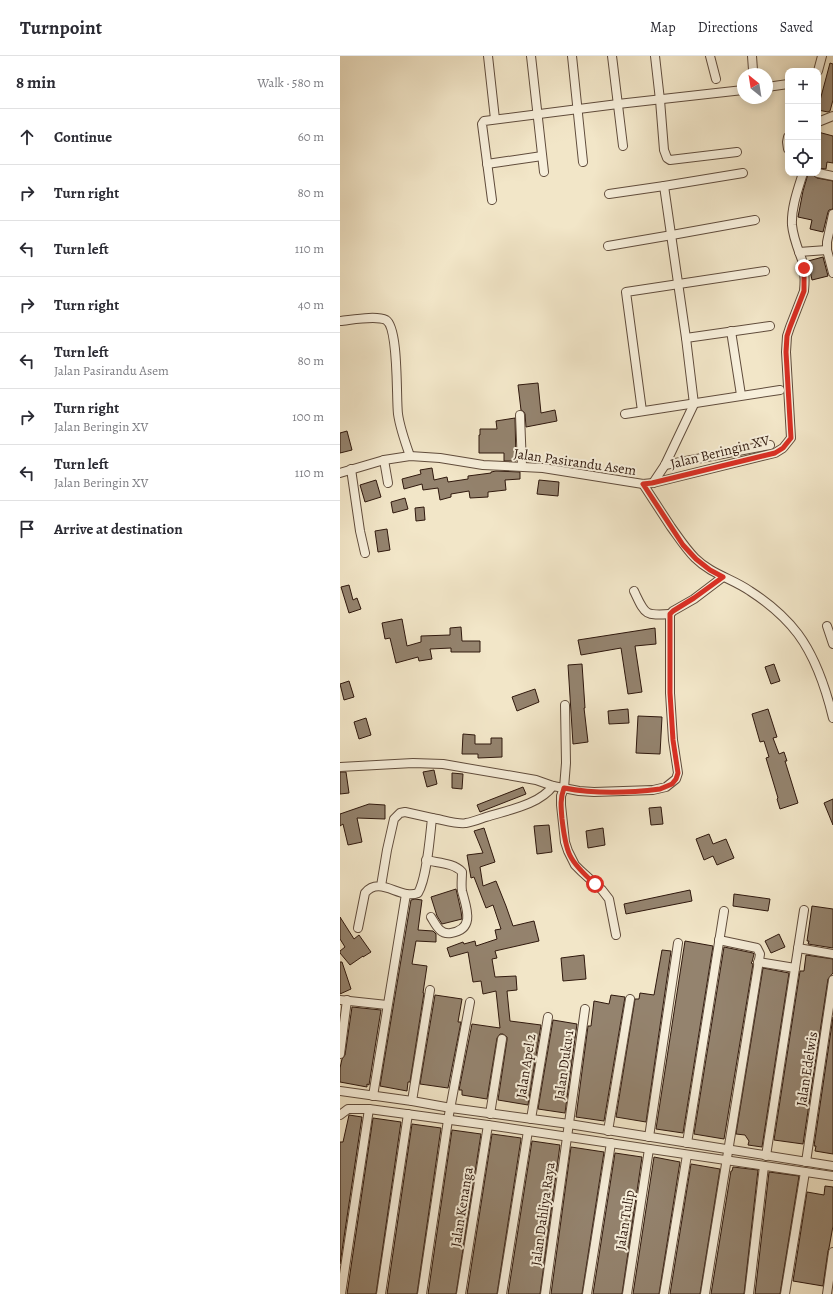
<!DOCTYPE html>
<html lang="en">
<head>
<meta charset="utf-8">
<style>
  body { margin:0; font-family:Alegreya,serif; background:#f7f7f7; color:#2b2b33 }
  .controls { position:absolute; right:12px; top:12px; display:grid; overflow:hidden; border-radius:8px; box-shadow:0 2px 10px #0003 }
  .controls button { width:36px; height:36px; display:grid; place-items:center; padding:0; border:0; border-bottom:1px solid #e1e1e2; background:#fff; color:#2b2b33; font:20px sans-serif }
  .compass { position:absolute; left:397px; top:12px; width:36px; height:36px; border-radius:50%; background:#fff; box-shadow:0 2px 10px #0003; rotate:330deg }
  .stop { position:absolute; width:12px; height:12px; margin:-9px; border:3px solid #d93025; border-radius:50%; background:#fff }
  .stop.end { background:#d93025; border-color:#fff; box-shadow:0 1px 4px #0008 }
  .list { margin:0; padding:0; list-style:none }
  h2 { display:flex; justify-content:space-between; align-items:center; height:52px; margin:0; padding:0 16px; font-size:17px }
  h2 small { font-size:13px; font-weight:400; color:#7c7c81 }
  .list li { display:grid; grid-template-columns:26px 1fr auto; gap:12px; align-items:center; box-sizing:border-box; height:56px; padding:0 16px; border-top:1px solid #e1e1e2 }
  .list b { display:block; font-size:15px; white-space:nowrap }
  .list p { margin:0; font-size:13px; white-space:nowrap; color:#7c7c81 }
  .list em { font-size:13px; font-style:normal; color:#7c7c81 }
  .icon { flex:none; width:22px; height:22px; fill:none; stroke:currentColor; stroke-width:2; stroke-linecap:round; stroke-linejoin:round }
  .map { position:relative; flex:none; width:493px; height:1238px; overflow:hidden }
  header { display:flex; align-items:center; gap:24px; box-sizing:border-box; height:56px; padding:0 20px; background:#fff; border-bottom:1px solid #e1e1e2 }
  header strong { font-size:19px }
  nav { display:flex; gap:22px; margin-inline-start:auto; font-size:14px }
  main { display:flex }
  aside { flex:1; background:#fff }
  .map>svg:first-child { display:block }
  .building { fill:#94836e; stroke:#2f180d }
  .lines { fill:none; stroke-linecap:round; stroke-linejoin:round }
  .minor-casing { stroke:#604c3c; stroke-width:10 }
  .minor { stroke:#f7efdb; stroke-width:8 }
  .route { stroke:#d93025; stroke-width:5 }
  .labels { text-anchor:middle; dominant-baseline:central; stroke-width:4; stroke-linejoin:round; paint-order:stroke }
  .street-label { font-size:14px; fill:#2f180d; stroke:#f7efdb }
</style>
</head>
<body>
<header>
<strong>Turnpoint</strong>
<nav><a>Map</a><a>Directions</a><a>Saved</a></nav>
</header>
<main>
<aside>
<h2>8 min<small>Walk · 580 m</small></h2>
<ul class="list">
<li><svg class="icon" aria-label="ahead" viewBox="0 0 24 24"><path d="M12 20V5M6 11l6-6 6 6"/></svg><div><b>Continue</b></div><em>60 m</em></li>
<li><svg class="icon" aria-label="right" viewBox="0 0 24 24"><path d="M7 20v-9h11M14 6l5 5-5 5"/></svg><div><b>Turn right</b></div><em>80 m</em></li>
<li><svg class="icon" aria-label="left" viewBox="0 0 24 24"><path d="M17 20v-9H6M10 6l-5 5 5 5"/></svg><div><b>Turn left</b></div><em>110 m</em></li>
<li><svg class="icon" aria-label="right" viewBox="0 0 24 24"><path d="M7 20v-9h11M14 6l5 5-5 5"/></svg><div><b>Turn right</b></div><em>40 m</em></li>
<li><svg class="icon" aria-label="left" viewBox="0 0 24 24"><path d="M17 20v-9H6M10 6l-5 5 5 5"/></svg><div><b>Turn left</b><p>Jalan Pasirandu Asem</p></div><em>80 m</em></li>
<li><svg class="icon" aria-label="right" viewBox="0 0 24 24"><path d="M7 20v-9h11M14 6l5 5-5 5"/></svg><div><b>Turn right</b><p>Jalan Beringin XV</p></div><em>100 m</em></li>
<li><svg class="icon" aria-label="left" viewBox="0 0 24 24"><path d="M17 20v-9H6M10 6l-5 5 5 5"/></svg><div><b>Turn left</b><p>Jalan Beringin XV</p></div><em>110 m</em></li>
<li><svg class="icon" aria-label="arrive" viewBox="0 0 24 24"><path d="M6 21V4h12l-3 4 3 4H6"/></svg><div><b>Arrive at destination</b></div></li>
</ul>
</aside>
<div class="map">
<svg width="493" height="1238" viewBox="0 0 493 1238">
  <rect width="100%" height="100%" fill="#f2e6c8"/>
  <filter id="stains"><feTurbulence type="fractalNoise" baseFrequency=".005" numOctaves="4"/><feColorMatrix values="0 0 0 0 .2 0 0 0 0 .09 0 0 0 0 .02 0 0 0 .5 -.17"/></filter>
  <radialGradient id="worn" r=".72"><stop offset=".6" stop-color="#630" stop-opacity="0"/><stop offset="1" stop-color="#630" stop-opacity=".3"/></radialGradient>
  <g class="building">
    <path d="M490,7L493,8V44L490,55L488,56L478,54V52Z"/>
    <path d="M478,76L493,80V107L487,106L486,113L478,112Z"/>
    <path d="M468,118L473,119L477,122L493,125V153L489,154L488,156L483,176L470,173L472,164L458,161L463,135Z"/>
    <path d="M483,201L488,220L472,224L468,205Z"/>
    <path d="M198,327L201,357L215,354L217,365L186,371L185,358L184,356L181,354L178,329Z"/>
    <path d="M175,362L176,405H164V397H139V379H140V373H157L156,365Z"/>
    <path d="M7,375L12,394L0,397V377Z"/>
    <path d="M92,412L94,424L107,421L108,426L128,423V420L151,417V416L156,415L180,416V423L165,424L166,434L148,436V441L130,442L129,435L111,438V441L100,444L98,432L83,434L82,428L64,433L62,423L81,418L80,414Z"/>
    <path d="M36,424L41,441L25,446L20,429Z"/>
    <path d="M199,424L219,426L218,440L197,438Z"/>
    <path d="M65,442L68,453L53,457L51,446Z"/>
    <path d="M84,451L85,464L76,465L75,452Z"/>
    <path d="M47,473L50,494L38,496L35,475Z"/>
    <path d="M9,529L13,544L17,542L21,553L9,557L1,531Z"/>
    <path d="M62,563L67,590L81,586V580L110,579V572L121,571L122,585H140V596H111V592L90,593L92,603L79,605L78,601L56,607L50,582L45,583L42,567Z"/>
    <path d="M315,572L316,588L295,590L302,636L288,638L281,592L241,599L238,584Z"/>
    <path d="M242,608L245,652H244L248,686L233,688L228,609Z"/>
    <path d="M434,608L440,625L431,628L425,611Z"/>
    <path d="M9,625L14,641L4,644L0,628Z"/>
    <path d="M195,633L199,646L177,655L172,641Z"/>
    <path d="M288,653L289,667L269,668L268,655Z"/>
    <path d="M428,653L437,681L433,682L439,698L444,696L447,705H445L458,747L440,753L437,743L438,742L426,702L429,701L424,685L420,686L412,658Z"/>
    <path d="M298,660L322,661L320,698L296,697Z"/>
    <path d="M26,662L31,679L19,683L14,666Z"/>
    <path d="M123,678L135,679V688H151V682H162V701L138,702V698H122Z"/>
    <path d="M94,714L97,728L87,731L83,716Z"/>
    <path d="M0,716H6L9,737L0,738Z"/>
    <path d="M112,717L123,718L122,733L112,732Z"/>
    <path d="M183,731L186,738L140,756L137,749Z"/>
    <path d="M493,743V769L484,747Z"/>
    <path d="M29,748L45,749V763L17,762L22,786L8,789L3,768L0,770V758Z"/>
    <path d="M321,751L323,768L311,769L309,752Z"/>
    <path d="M209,769L212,796L197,798L194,770Z"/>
    <path d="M144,772L155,806L140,811L143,830L156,825L166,850L173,870L194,865L199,885L155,895L157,902L152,903L155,921L176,920L177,934L167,935L170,965L201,969L188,1049L158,1044L167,984V981L163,978H160L157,982L147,1043L122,1039V1034H119L132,968L160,972L156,935L143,938L141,925L133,926L128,896L110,901L107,892L123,886L124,888L135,885L136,890L157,883L155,874L161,873L153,849L146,852L134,821L131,822L127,799L143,797L134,775Z"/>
    <path d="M263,772L265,789L248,792L246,775Z"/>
    <path d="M369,778L373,788L386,783L394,802L377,809L373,800L364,804L356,783Z"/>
    <path d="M116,833L121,855L122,863L102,868L97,860L91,841Z"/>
    <path d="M350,834L352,845L286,858L284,848Z"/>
    <path d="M394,838L430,843L428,855L393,850Z"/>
    <path d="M75,843L82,844L78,874L93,875L96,878V886L76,885L72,908L87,910L83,937H84L70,1026H68L67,1035L40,1030L71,844Z"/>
    <path d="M472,850L493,853V892L468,888L469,885H467Z"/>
    <path d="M0,861L14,883L19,879L31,896L23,901V900L10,909L0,897V895L5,891L0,883Z"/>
    <path d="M439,878L445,891L431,897L425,885Z"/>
    <path d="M345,885L373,890L343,1077L316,1073Z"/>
    <path d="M384,891L413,897L414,898L412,906L411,907L413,908L384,1083L354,1078Z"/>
    <path d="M322,894L331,895L306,1066L276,1061L295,943H299L300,937L314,939Z"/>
    <path d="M244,899L246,923L223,925L221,902Z"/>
    <path d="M466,899L493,903V917L488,923L463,1088L434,1084L460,915H464Z"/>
    <path d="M0,906H2L11,933L0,938Z"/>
    <path d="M423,912L449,917L422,1091L408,1089L409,1085L405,1079L396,1078Z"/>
    <path d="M95,939L122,943L118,966H121L108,1032L80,1028Z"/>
    <path d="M271,939L285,941L264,1065L236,1061L248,970H251L254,945L269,948Z"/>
    <path d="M12,951L41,954L29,1029L27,1028V1031L0,1026V1012L2,1003L5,999Z"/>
    <path d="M493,961V1098L475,1095L476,1090H474Z"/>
    <path d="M213,964L237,968L225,1057L198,1053Z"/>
    <path d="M9,1059L22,1061L0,1208V1086H3Z"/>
    <path d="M33,1062L61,1066L36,1238H7Z"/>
    <path d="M72,1068L101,1072L77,1238H47Z"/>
    <path d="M112,1074L141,1078L116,1238H88Z"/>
    <path d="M152,1078L181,1082V1083L157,1238H127Z"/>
    <path d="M192,1085L220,1089L200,1238H168Z"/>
    <path d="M231,1091L264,1096L242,1238H211Z"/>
    <path d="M275,1097L302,1101L282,1238H253Z"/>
    <path d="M314,1101L340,1106L319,1238H293Z"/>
    <path d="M351,1108L380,1113L360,1238H330Z"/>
    <path d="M393,1111L418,1114L404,1238H371L391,1115H392Z"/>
    <path d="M429,1116L459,1120L440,1238H415Z"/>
    <path d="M485,1130L493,1131V1170L489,1192L488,1195L483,1230L453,1225L467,1136L484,1139Z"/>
  </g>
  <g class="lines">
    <g class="minor-casing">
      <g id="minor">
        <path d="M148,0L155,63"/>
        <path d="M191,0L204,116"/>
        <path d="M232,0L243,106"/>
        <path d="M272,0L283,90"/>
        <path d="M315,0L320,44L324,94L327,102L330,104L397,96"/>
        <path d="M370,0L376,23"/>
        <path d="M412,0L413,14"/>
        <path d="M478,15L482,0"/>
        <path d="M427,31L448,28"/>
        <path d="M478,66L493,60"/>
        <path d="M448,81L447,86L448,93"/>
        <path d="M147,108L202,100"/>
        <path d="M478,117L493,120"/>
        <path d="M269,138L324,130L403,117"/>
        <path d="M152,144L142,68L144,65L278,48L403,34"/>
        <path d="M493,158L487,186V194L493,217"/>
        <path d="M268,190L332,179L415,164"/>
        <path d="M459,196L487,194"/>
        <path d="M0,265C11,264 36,259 46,264C59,272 56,342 58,358C60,372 65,386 70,400"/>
        <path d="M391,275L401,339"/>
        <path d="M346,282L430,270"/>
        <path d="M302,355L286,236L425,215"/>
        <path d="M285,358L440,334"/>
        <path d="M180,359L182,410"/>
        <path d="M44,404L48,427"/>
        <path d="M325,409L430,389"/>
        <path d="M11,413L20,475L25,497"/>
        <path d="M0,417L44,404L70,400L100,402L143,409L203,412L303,428L313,427L435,397L443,392L451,382L446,296L447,280L450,271L464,235C465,225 465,214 462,204C458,193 453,181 452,169C451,152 458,133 463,117"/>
        <path d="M313,427L325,409L354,348L346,282L324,130"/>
        <path d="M303,428C312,442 322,457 331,471C339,482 346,493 355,502C371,518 393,523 410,535C427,546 445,561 458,578C475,601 486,633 493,662"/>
        <path d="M294,535C305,558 304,560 330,558"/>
        <path d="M487,570L493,588"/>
        <path d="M225,649L226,707L224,732L221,740V749L225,786L228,795L235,809L241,815L262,834L269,843L276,879"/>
        <path d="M0,711L73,707L103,708L196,724L213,730L239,735L254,736L313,734L326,731L336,723L338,717L333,684L330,637V558L333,555L354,543L383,521"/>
        <path d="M92,762C100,763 119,769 126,767C133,766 140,763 146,761C168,754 199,749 213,730"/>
        <path d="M86,804C98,807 114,807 122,816C122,822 121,829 122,835C126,851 136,873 111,877C100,879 96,869 91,861"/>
        <path d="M18,872L25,837C40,819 60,844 78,837C87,822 90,780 92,762L65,756L60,757L54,763L47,794L41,830"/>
        <path d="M458,892L493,898"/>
        <path d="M418,906L455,912"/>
        <path d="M0,944L47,949"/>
        <path d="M0,998L7,944"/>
        <path d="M0,1035L72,1045L111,1052L229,1068L493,1110"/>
        <path d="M33,1040L66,838"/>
        <path d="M72,1045L90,934"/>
        <path d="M150,1058L162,983"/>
        <path d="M0,1059L8,1053H29L148,1069L493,1120"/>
        <path d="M191,1063L208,961"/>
        <path d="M268,1075L290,943"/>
        <path d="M309,1081L338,887"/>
        <path d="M347,1087L384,855"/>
        <path d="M426,1100L464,854"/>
        <path d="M466,1106L493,924"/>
        <path d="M1,1238L29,1053"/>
        <path d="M41,1238L68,1058"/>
        <path d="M82,1238L108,1064L130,946"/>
        <path d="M121,1238L148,1069"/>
        <path d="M162,1238L188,1075"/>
        <path d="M205,1238L245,953"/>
        <path d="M247,1238L271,1087"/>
        <path d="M287,1238L309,1093"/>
        <path d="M324,1238L347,1099"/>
        <path d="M365,1238L420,898L417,892L379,884"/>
        <path d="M409,1238L424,1110"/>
        <path d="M445,1238L465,1116"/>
        <path d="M487,1238L493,1196"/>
      </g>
    </g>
    <use href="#minor" class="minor"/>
  </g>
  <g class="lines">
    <path class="route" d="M255,828C228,804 226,797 222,763C221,751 220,743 224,732C255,738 289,737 320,733L332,728L336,723L338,717L333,684L330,637V558L333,555L354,542L383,521L370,514L356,503L343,489L303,428L312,427L435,397L443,392L451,382L446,296L447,280L450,271L464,235V212"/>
  </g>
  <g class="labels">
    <g class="street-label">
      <text transform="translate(380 396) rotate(-14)">Jalan Beringin XV</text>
      <text transform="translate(235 406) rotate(8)">Jalan Pasirandu Asem</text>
      <text transform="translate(224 1009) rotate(-82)">Jalan Duku 1</text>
      <text transform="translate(186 1010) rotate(-81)">Jalan Apel 2</text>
      <text transform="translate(467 1013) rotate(-81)">Jalan Edelwis</text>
      <text transform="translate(122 1151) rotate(-81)">Jalan Kenanga</text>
      <text transform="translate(203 1158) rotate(-82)">Jalan Dahliya Raya</text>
      <text transform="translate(285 1164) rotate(-81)">Jalan Tulip</text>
    </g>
  </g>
  <rect width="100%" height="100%" filter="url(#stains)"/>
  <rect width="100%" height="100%" fill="url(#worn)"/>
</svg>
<div class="controls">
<button>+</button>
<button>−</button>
<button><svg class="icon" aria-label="locate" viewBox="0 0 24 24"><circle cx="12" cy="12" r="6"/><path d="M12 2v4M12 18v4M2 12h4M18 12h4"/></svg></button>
</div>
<svg class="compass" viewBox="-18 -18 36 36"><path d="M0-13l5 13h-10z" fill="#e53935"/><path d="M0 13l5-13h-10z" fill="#7c7c81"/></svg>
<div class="stop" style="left:255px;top:828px"></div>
<div class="stop end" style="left:464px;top:212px"></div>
</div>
</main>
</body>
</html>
